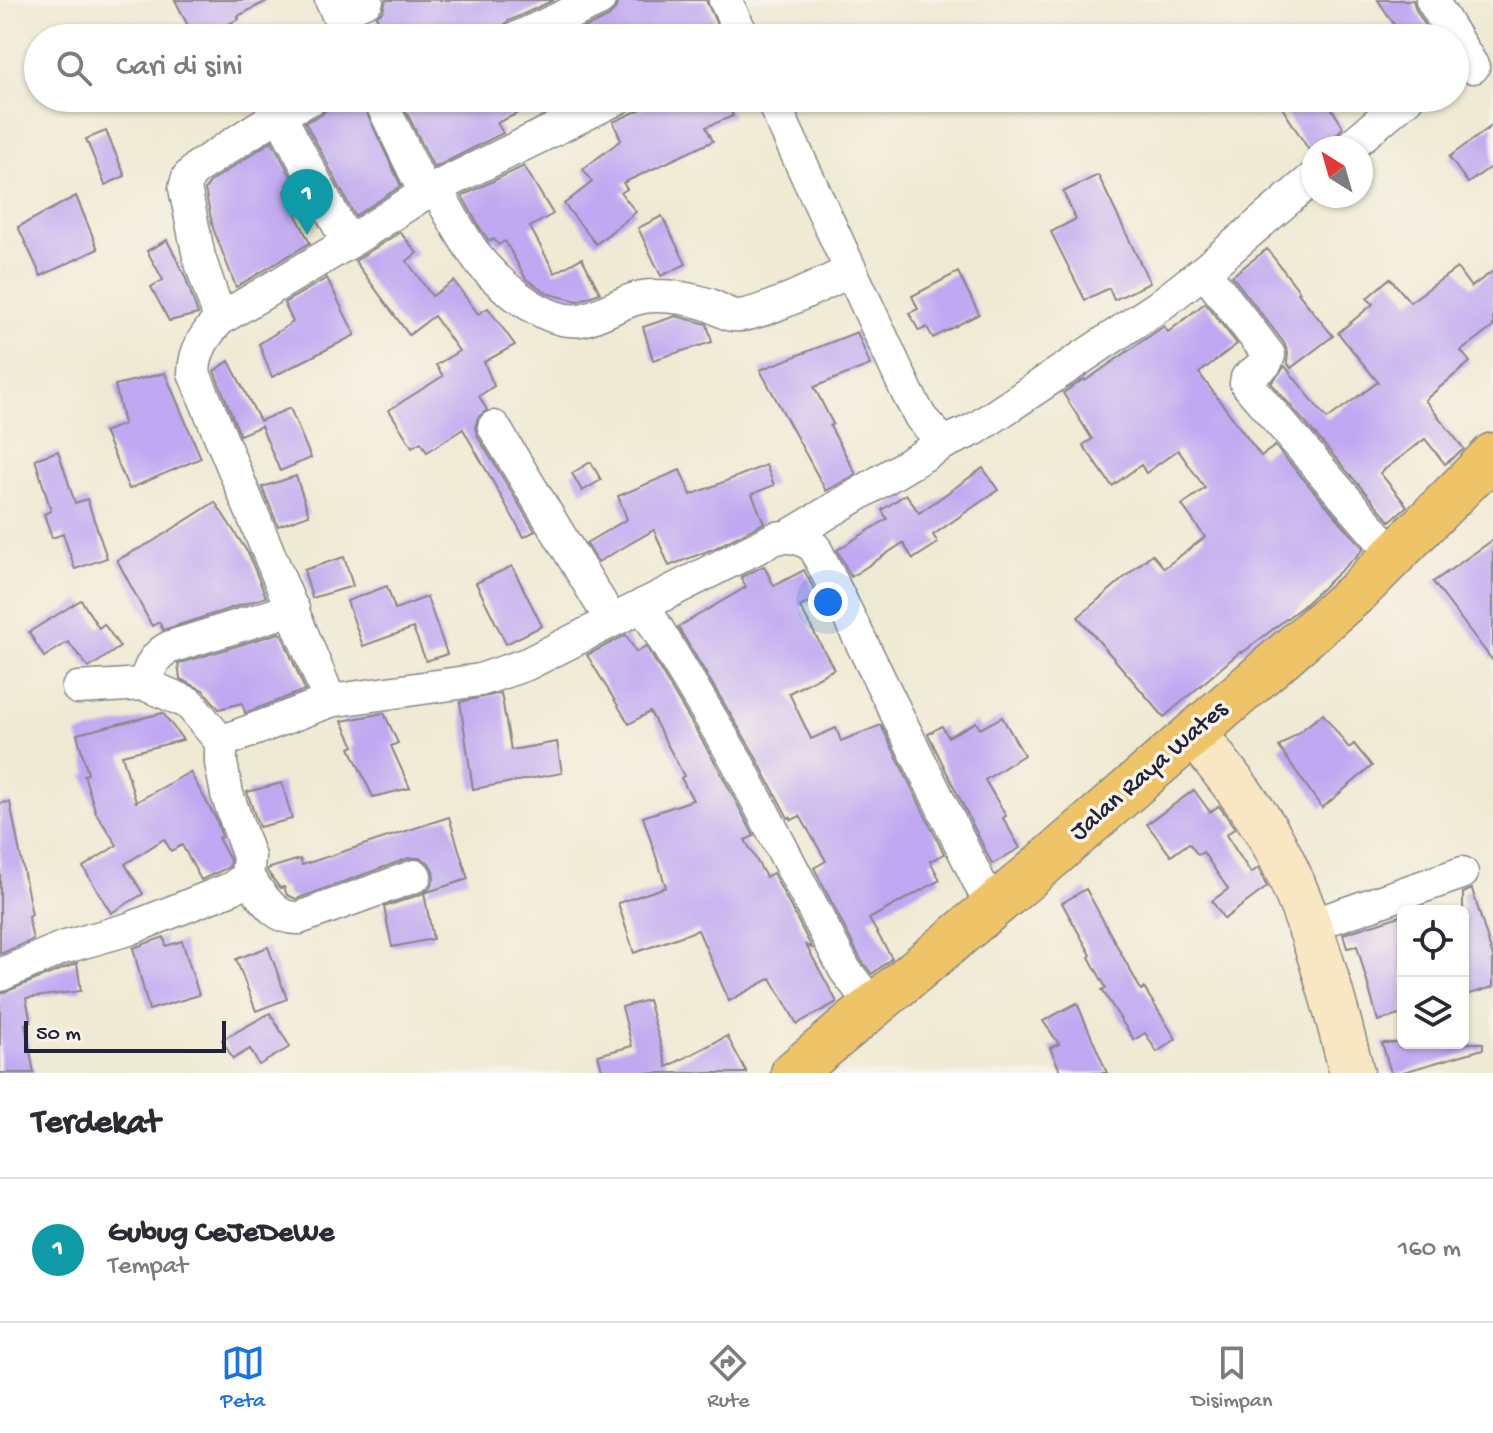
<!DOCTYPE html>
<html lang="id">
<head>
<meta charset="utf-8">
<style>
  body { margin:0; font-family:"Gochi Hand",sans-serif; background:#f2f2f3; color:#2b2b33 }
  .controls { position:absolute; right:24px; bottom:24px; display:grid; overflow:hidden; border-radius:12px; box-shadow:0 2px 6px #0004 }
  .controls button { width:72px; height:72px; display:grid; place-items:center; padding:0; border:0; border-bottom:2px solid #e1e1e2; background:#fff; color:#2b2b33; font:40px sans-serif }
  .compass { position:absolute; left:1301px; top:136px; width:72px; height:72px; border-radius:50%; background:#fff; box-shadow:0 2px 6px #0004; rotate:323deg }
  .scale { position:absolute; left:24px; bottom:20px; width:202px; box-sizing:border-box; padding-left:8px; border:4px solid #22223b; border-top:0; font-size:22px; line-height:28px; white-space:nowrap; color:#22223b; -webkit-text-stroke:6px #f7f3e8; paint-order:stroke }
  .you { position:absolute; left:828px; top:602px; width:28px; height:28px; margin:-20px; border:6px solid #fff; border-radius:50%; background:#1a73e8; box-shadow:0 0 0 12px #1a73e833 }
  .badge { display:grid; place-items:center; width:52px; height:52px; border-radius:50%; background:#1a73e8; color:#fff; font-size:26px; font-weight:700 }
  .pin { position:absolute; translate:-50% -66px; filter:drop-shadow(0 2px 4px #0008) }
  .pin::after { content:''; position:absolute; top:42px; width:28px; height:24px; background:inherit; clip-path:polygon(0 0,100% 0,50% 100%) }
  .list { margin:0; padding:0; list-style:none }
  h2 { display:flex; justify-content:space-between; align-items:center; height:104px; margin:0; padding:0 32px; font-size:34px }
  h2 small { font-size:26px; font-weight:400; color:#7c7c81 }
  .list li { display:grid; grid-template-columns:52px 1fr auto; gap:24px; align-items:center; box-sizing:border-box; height:144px; padding:0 32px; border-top:2px solid #e1e1e2 }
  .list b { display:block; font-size:30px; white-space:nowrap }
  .list p { margin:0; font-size:26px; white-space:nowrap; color:#7c7c81 }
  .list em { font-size:26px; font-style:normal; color:#7c7c81 }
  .icon { flex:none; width:44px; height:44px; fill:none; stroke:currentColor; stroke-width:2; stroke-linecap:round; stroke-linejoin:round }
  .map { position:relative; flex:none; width:1493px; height:1073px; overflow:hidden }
  .search { position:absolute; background:#fff; box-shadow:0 2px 6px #0004; left:24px; right:24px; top:24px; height:88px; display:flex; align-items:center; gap:20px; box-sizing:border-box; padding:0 28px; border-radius:44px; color:#7c7c81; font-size:30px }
  .sheet { height:248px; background:#fff }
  nav { display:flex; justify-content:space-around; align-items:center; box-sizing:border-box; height:112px; border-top:2px solid #e1e1e2; background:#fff; font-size:22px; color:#7c7c81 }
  nav a { display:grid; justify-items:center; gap:4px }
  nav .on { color:#1a73e8 }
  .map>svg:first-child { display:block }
  .building { fill:#c0a8f2 }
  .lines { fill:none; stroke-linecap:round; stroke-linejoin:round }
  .street-casing { stroke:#888687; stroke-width:35 }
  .secondary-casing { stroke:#888687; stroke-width:47 }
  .highway-casing { stroke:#888687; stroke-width:47 }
  .street { stroke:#fff; stroke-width:32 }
  .secondary { stroke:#f9e7c3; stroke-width:44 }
  .highway { stroke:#efc469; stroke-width:44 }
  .labels { text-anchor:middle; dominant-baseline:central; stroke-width:7; stroke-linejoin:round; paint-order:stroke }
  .street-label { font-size:26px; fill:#22223b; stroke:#f7f3e8 }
</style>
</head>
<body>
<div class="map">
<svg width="1493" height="1073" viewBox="0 0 1493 1073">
  <rect width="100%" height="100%" fill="#f7f3e8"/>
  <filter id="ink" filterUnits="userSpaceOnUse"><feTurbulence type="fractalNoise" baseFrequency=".0125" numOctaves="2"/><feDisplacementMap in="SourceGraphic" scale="16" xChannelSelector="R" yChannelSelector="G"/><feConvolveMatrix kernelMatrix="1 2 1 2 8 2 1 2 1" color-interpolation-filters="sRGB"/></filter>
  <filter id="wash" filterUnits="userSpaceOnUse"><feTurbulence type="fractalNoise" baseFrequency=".006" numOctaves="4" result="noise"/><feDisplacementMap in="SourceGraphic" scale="32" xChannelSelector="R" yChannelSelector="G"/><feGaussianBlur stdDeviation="1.8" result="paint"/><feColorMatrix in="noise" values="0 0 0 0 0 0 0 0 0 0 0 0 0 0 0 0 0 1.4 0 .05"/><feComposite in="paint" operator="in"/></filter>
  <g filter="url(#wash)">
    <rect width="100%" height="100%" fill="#efead3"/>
    <g id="blocks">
      <g class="building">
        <path d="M175,0H269L238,16L239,19L200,38H194Z"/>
        <path d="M386,0H554L508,21L501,28L498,38H386L376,16L383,11Z"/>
        <path d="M618,0H706L723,38H562L608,17L615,10Z"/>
        <path d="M1378,0H1413L1416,10L1433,38H1403Z"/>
        <path d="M337,98H360L401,186L355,216L305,122L321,115L327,109L330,101Z"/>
        <path d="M428,98H550L497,123L503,133L434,168L405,109Z"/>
        <path d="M666,98H725L733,116L706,127L713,141L623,183L627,189L621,193L636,212L596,244L564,204L592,182L583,169L621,140L613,122Z"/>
        <path d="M1276,98H1325L1343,127L1330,143L1323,148H1313L1312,155Z"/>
        <path d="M1493,125V165L1468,183L1449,157Z"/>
        <path d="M106,131L125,176L105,185L86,139Z"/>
        <path d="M272,141L295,184L284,191L310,243L236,287L213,228L205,189L210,182Z"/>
        <path d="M524,166L553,214L530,227L555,273L582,258L600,293L578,301L549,294L526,279L505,241L498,245L494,239L489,241L480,228L462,196Z"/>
        <path d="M1098,175L1150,283L1114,300L1109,288L1085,300L1051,232L1076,219L1063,192Z"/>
        <path d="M76,196L98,249L41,276L18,227Z"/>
        <path d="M662,216L686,264L661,276L638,228Z"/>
        <path d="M400,232L417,253L407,261L432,296L454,281L478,314L488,308L515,345L484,362L494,386L479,396L487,410L478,417L475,428L478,437L535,531L524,537L463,429L427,452L421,442L412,447L389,410L443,376L436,365L459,351L434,316L409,335L355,261Z"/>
        <path d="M167,240L185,276L198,314L169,321L151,287L163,280L147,251Z"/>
        <path d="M1267,249L1300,292L1298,293L1333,336L1291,368L1287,362L1288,353L1284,343L1232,276Z"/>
        <path d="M1457,268L1471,287L1493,271V327L1461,351L1470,362L1425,400L1464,449L1445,464L1425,439L1380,473L1407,506L1390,521L1271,383L1285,366L1327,419L1378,382L1338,333L1373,304L1367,298L1390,278L1410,302Z"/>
        <path d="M958,272L979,314L933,338L927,327L919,331L909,313L918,309L912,296Z"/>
        <path d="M327,278L355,335L272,377L259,344L293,322L284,303Z"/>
        <path d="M1205,303L1237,344L1199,373L1261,456L1275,446L1364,549L1303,606L1242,653L1241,651L1164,717L1078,617L1152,554L1164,568L1205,537L1182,505L1205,488L1178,450L1146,473L1141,465L1112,486L1083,445L1092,439L1063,393L1084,379L1085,381L1164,326L1168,332Z"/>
        <path d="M676,316L707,324L712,342L653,360L643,327Z"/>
        <path d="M857,332L870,365L814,387L833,424L830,426L856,474L826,491L760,370Z"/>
        <path d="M229,361L260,421L290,408L311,458L280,471L261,426L240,435L214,371Z"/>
        <path d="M165,373L201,458L129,489L104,432L124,424L115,385Z"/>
        <path d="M58,451L75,503L87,499L107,558L75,569L63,534L52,538L44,514L51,511L35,459Z"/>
        <path d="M591,462L601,480L582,491L572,473Z"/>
        <path d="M766,465L774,485L752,494L764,523L713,549L669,566L654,530L598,562L586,543L627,519L618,496L680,470L691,495Z"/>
        <path d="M983,468L998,490L933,535L938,543L913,559L903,543L851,577L837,550L887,519L882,510L906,494L919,513Z"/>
        <path d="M296,476L309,515L278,526L262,487Z"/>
        <path d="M215,502L248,553L266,597L163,630L159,622L152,626L117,560L152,542Z"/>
        <path d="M1493,540V661L1433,582Z"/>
        <path d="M344,557L353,586L312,598L304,570Z"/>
        <path d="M512,566L542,626L506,644L476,583Z"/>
        <path d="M764,566L774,586L804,570L818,597L800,607L834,669L789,693L811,739L836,728L841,741L881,725L944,854L930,861L940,880L869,919L892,958L872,974L861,960L814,868L826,861L800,816L792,820L790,817L788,818L752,750L678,627L746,587L741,577Z"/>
        <path d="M387,586L395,609L427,597L447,654L426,661L413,628L363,646L347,601Z"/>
        <path d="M81,600L99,628L104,624L120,647L89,668L68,642L44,657L29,632Z"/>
        <path d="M279,633L282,635L305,690L245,713L242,703L219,709L203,690L180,679L178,664Z"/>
        <path d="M626,635L636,652L646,646L719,769L754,836L745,840L766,877L773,873L812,948L806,945L837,1002L797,1024L771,978L729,1001L698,930L634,953L618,903L666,887L643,817L693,800L681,778L684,776L650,712L629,724L587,655Z"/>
        <path d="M501,693L511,750L557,742L562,773L473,789L460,702Z"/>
        <path d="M163,713L183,740L122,755L136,802L190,772L216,819L222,837L218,838L230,860L229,867L201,880L182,845L171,851L164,839L125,864L143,894L111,913L83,867L117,845L96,813L84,775L88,774L77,734Z"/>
        <path d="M384,713L398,743L391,746L410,788L373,797L350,748L354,746L342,721Z"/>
        <path d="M1323,714L1349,748L1354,744L1372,766L1322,808L1279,747Z"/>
        <path d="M1002,717L1024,755L985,780L1006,816L1003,818L1020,848L992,864L928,734L942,726L948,737L976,722L980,729Z"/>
        <path d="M282,783L292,819L259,827L247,792Z"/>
        <path d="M1194,790L1210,812L1219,806L1235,828L1226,835L1251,873L1258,868L1267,887L1224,919L1212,901L1228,889L1203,852L1198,855L1189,843L1171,856L1147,824Z"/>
        <path d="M10,802L32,915L28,916L33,940L0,954V803Z"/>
        <path d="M449,817L468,879L424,893L433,939L392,947L384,907L421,894L430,888L434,879L433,870L428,862L419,858H409L296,899L287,895L284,887L280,888L267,871V869L300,859L302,865Z"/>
        <path d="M1086,889L1141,990L1144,988L1176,1039L1157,1052L1145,1033L1134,1040L1102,990L1106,988L1089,957L1091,955L1062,903Z"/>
        <path d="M1472,889L1493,957V987L1463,996V893Z"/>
        <path d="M1403,915V1014L1378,1021L1357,946L1347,948L1343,934Z"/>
        <path d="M164,937L166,946L182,941L199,995L149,1010L133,948Z"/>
        <path d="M268,947L287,999L256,1011L236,959Z"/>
        <path d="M77,963L81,991L26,998L31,1022L25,1024L34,1073H0V994Z"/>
        <path d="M648,1000L667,1067L727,1036L747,1073H603L598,1055L632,1046L622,1007Z"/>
        <path d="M1077,1003L1107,1073H1061L1050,1048L1059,1044L1043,1021Z"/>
        <path d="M270,1013L290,1047L259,1065L250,1049L233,1059L222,1040Z"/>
        <path d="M1382,1043H1483V1049L1400,1073H1391Z"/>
      </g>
    </g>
  </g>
  <g filter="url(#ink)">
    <use href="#blocks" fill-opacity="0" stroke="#888687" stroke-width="2"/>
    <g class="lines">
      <g class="street-casing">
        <g id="street">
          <path d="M331,0L350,38"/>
          <path d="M725,0L744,38"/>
          <path d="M1432,0L1473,67"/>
          <path d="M337,13L367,0"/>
          <path d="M517,38L599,0"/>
          <path d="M379,98L425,193"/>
          <path d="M771,98L908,394L921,418L944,443L975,429L1159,306L1204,271L1313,178"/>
          <path d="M279,114L312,98"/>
          <path d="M1348,148L1407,98"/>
          <path d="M435,188C450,212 465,244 483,265C504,289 548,325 581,320C607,315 628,295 656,296C674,296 692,299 710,305C717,308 724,313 732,315C754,320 828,281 851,271"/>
          <path d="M1204,271L1269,355L1266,363L1247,378L1246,383L1394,555"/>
          <path d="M220,319L348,243L425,193L618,98"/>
          <path d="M494,427L611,620"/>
          <path d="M789,536L944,443"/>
          <path d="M643,605L736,760L845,970L873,1006"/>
          <path d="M144,684C150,667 154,655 170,647L293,609"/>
          <path d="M330,701L194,373C195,350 204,336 220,319L199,257L185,188L188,177L198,167L279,114L348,243"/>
          <path d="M221,742L330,701L480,680L527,664L776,538C792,535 802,538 815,548L992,908"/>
          <path d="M247,877C262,895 274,920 299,918L415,876"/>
          <path d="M1309,926L1462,873"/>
          <path d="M0,975L62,948L129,929L232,888L247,877L249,857L227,794L221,763V742L189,703L144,684L78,688"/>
        </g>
      </g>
      <g class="secondary-casing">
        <path id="secondary" d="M1195,733C1220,768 1256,809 1276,848C1312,918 1333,997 1352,1073"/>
      </g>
      <g class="highway-casing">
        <path id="highway" d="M793,1073L1026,879L1358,591L1493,455"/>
      </g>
      <use href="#street" class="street"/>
      <use href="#secondary" class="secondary"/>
      <use href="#highway" class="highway"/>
    </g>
  </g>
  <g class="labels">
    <g class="street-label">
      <text transform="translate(1150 772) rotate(-41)">Jalan Raya Wates</text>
    </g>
  </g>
</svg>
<div class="controls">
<button><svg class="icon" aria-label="locate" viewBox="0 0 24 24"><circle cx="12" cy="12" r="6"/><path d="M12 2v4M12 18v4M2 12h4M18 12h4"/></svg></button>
<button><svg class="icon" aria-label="layers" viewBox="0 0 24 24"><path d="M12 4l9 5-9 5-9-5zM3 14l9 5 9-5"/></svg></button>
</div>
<svg class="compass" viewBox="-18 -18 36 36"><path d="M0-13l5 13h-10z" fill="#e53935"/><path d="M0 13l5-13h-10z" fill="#7c7c81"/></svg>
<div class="scale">50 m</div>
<div class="you"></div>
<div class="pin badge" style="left:307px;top:235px;background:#0f9aa8">1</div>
<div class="search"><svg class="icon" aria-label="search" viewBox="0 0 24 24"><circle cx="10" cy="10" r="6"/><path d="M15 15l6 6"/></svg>Cari di sini</div>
</div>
<section class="sheet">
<h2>Terdekat<small></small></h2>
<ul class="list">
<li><span class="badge" style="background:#0f9aa8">1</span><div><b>Gubug CeJeDeWe</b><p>Tempat</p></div><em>160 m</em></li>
</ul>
</section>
<nav>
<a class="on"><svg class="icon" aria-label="map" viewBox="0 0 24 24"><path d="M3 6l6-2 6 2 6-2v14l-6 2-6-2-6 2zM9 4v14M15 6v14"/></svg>Peta</a>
<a><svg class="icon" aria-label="directions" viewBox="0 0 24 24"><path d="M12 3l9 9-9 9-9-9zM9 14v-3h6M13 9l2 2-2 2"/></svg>Rute</a>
<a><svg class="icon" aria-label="saved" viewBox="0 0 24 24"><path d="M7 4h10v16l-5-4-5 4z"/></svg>Disimpan</a>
</nav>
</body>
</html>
